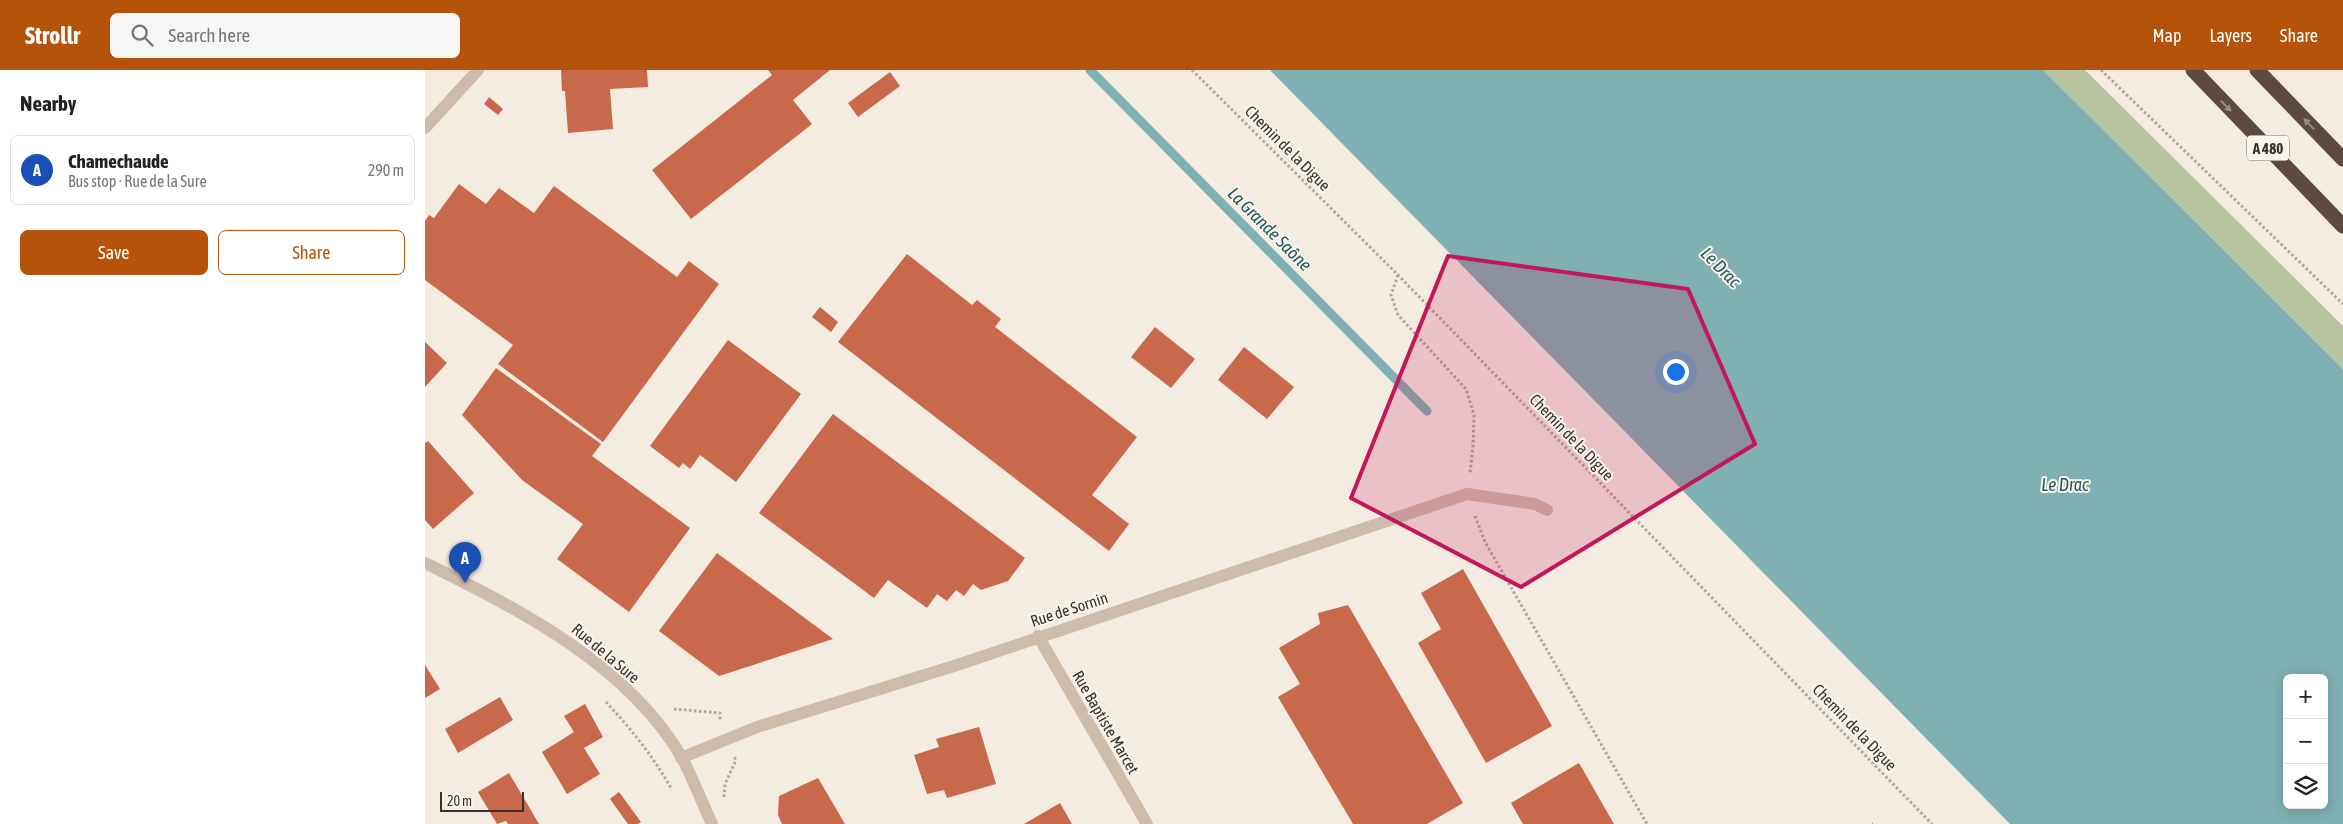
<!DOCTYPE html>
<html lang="en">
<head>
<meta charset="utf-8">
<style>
  body { margin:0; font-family:"Asap Condensed",sans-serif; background:#f6f6f6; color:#222 }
  .controls { position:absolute; right:15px; bottom:15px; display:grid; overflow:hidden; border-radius:8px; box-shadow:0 2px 12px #0003 }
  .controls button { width:45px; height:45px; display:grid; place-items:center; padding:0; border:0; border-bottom:1px solid #e0e0e0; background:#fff; color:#222; font:25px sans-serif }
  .scale { position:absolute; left:15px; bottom:12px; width:84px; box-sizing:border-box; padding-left:5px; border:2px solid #3b302b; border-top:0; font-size:14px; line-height:18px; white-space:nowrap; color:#3b302b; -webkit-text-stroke:4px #fbf5ee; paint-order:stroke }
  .you { position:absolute; left:1250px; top:301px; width:18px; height:18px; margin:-12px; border:4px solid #fff; border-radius:50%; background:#1a73e8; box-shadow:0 0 0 8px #1a73e833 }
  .badge { display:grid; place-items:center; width:32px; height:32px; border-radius:50%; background:#b45309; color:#fff; font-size:16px; font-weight:700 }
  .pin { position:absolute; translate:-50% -41px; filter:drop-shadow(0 1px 2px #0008) }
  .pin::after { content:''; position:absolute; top:26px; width:18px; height:15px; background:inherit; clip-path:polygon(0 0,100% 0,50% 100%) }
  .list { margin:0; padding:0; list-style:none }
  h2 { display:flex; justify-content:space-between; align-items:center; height:65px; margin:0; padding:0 20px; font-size:21px }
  h2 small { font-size:16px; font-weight:400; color:#767676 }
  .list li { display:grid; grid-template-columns:32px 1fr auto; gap:15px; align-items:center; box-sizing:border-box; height:70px; margin:0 10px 10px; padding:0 10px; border:1px solid #e0e0e0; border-radius:8px }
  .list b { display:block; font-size:19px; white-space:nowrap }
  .list p { margin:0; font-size:16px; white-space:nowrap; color:#767676 }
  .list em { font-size:16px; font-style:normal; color:#767676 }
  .actions { display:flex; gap:10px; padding:15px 20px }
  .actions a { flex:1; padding:11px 0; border:1px solid #b45309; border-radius:8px; text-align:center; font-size:18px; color:#b45309 }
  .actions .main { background:#b45309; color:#fff }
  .icon { flex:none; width:28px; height:28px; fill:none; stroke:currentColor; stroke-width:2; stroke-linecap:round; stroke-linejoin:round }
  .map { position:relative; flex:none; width:1918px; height:754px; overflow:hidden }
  header { display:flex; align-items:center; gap:30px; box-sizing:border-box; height:70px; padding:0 25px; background:#b45309; color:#fff }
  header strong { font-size:24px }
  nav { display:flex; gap:28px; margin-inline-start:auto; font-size:18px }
  .search { width:350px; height:45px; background:#f6f6f6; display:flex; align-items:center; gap:12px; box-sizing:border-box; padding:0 18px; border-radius:8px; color:#767676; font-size:19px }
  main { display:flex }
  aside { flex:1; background:#fff }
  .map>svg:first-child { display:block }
  .green { fill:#b8c4a0 }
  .water { fill:#7fb0b2; fill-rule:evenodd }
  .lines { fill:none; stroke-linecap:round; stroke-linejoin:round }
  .stream { stroke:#7fb0b2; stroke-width:9 }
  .building { fill:#c8694b }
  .path { stroke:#b9a596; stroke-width:3; stroke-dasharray:2.5 2.5; stroke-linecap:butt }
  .service { stroke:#cdbbac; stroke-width:12 }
  .minor { stroke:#cdbbac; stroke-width:12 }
  .tertiary { stroke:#cdbbac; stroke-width:12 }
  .motorway { stroke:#5c4a42; stroke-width:15 }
  .oneway { fill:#9c8e87 }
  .marked { fill:#c2185b; fill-opacity:0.2; stroke:#c2185b; stroke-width:4; stroke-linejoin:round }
  .labels { text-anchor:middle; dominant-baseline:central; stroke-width:4; stroke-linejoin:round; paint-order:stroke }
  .shield { fill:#fbf5ee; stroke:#756b66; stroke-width:1 }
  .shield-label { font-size:15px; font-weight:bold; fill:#3b302b }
  .street-label { font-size:16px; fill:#3b302b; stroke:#fbf5ee }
  .water-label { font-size:18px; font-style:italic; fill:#1f5a5e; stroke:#fbf5ee }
</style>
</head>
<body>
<header>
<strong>Strollr</strong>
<div class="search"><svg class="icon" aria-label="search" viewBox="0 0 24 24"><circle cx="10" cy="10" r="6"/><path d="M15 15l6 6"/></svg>Search here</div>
<nav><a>Map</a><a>Layers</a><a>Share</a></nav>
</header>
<main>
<aside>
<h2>Nearby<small></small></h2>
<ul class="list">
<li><span class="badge" style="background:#1a4fb4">A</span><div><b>Chamechaude</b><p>Bus stop · Rue de la Sure</p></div><em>290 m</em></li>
</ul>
<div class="actions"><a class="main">Save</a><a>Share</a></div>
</aside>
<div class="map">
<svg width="1918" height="754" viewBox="0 0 1918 754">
  <rect width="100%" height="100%" fill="#f4ebe1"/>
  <path class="green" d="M1618,0H1660L1918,256V299Z"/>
  <path class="water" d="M845,0H1618L1918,299V754H1585ZM1862,608H1899V735H1862Z"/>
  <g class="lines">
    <path class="stream" d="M665,0L1002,341"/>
  </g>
  <g class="building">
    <path d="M136,0H222L223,17L185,19L188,59L143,63L140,21H137Z"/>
    <path d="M343,0H405L368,30L387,54L266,149L227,100L347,5Z"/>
    <path d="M465,2L475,16L433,47L423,33Z"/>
    <path d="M64,27L78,39L73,45L59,34Z"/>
    <path d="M34,114L61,134L74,118L109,143L129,116L252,207L264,191L294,214L178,372L73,294L88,275L0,210V151L4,145L9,148Z"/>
    <path d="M482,184L547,235L552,230L576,249L570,257L712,367L667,425L704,454L684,481L413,272Z"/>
    <path d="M395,237L413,252L406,262L387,247Z"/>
    <path d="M730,257L770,289L746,318L706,287Z"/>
    <path d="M303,270L376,324L311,412L275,385L265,399L258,393L254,398L225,376Z"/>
    <path d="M0,272L22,293L0,317Z"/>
    <path d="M819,277L869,317L842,349L793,310Z"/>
    <path d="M71,298L176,374L167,386L265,458L204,542L132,489L158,454L97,410L37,345Z"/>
    <path d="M408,344L600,488L583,511L556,520L548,514L539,526L531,520L522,531L512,524L502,538L463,510L449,528L334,443Z"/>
    <path d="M3,371L49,423L8,459L0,450V373Z"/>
    <path d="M292,483L408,569L294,606L234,561Z"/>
    <path d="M1038,499L1127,656L1061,693L993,573L1016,559L996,523Z"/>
    <path d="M923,535L1038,733L1002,754H928L853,627L875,614L854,578L895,554L893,543Z"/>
    <path d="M0,595L15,619L0,628Z"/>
    <path d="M75,627L88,650L33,683L20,659Z"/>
    <path d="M160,634L178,667L159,678L175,704L142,724L117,682L149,662L139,646Z"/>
    <path d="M554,657L571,714L522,728L519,720L502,724L489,685L514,677L511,669Z"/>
    <path d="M1154,693L1189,754H1098L1086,733Z"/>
    <path d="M84,703L114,754H83L81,751L72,754L53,722Z"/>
    <path d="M393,708L420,754H357L353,745L354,726Z"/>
    <path d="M194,722L216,752L213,754H203L185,729Z"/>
    <path d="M635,733L647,754H599Z"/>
  </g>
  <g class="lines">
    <g class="path">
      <path d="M767,0L973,205L1507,754"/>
      <path d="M1676,0L1918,234"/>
      <path d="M973,205L966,225L973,245L1041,319L1049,345L1048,376L1045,404"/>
      <path d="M1050,446L1060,472L1222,754"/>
      <path d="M181,632C206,659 229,687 247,720"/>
      <path d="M249,639L295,643V651"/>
      <path d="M299,727L300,714L311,690L309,687"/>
      <path d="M1447,754H1448"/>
    </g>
    <path class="service" d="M1042,424L1110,434L1122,440"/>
    <g class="minor">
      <path d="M0,58L53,0"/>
      <path d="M613,566L722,754"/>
      <path d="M256,688L332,657L529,596L1042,424"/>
    </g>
    <path class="tertiary" d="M0,493C92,538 204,595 257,688C268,709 277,732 287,754"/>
    <g class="motorway">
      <path d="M1768,0L1918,156"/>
      <path d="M1832,0L1918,89"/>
    </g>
  </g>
  <defs><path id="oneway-solid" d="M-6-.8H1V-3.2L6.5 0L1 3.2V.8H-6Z" transform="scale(1.25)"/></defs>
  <g class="oneway">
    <use href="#oneway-solid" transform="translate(1801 36) rotate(46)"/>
    <use href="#oneway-solid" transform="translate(1884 54) rotate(-134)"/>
  </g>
  <path class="marked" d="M1023,186L1263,219L1330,374L1096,517L926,428Z"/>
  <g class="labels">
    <rect class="shield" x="1822" y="65.5" width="42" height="25" rx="4"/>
    <g class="shield-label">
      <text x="1843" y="78">A 480</text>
    </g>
    <g class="street-label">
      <text transform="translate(863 78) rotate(45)">Chemin de la Digue</text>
      <text transform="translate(1147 367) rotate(46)">Chemin de la Digue</text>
      <text transform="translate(644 539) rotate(-18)">Rue de Sornin</text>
      <text transform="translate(181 583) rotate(40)">Rue de la Sure</text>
      <text transform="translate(681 652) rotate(60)">Rue Baptiste Marcet</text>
      <text transform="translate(1430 657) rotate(46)">Chemin de la Digue</text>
    </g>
    <g class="water-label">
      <text transform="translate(845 159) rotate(45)">La Grande Saône</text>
      <text transform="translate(1296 197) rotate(45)">Le Drac</text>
      <text x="1640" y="414">Le Drac</text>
    </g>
  </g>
</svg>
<div class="controls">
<button>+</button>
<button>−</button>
<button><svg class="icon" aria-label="layers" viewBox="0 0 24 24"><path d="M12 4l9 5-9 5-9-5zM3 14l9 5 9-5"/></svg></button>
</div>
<div class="scale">20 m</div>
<div class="you"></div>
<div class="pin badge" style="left:40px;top:513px;background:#1a4fb4">A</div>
</div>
</main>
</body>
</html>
